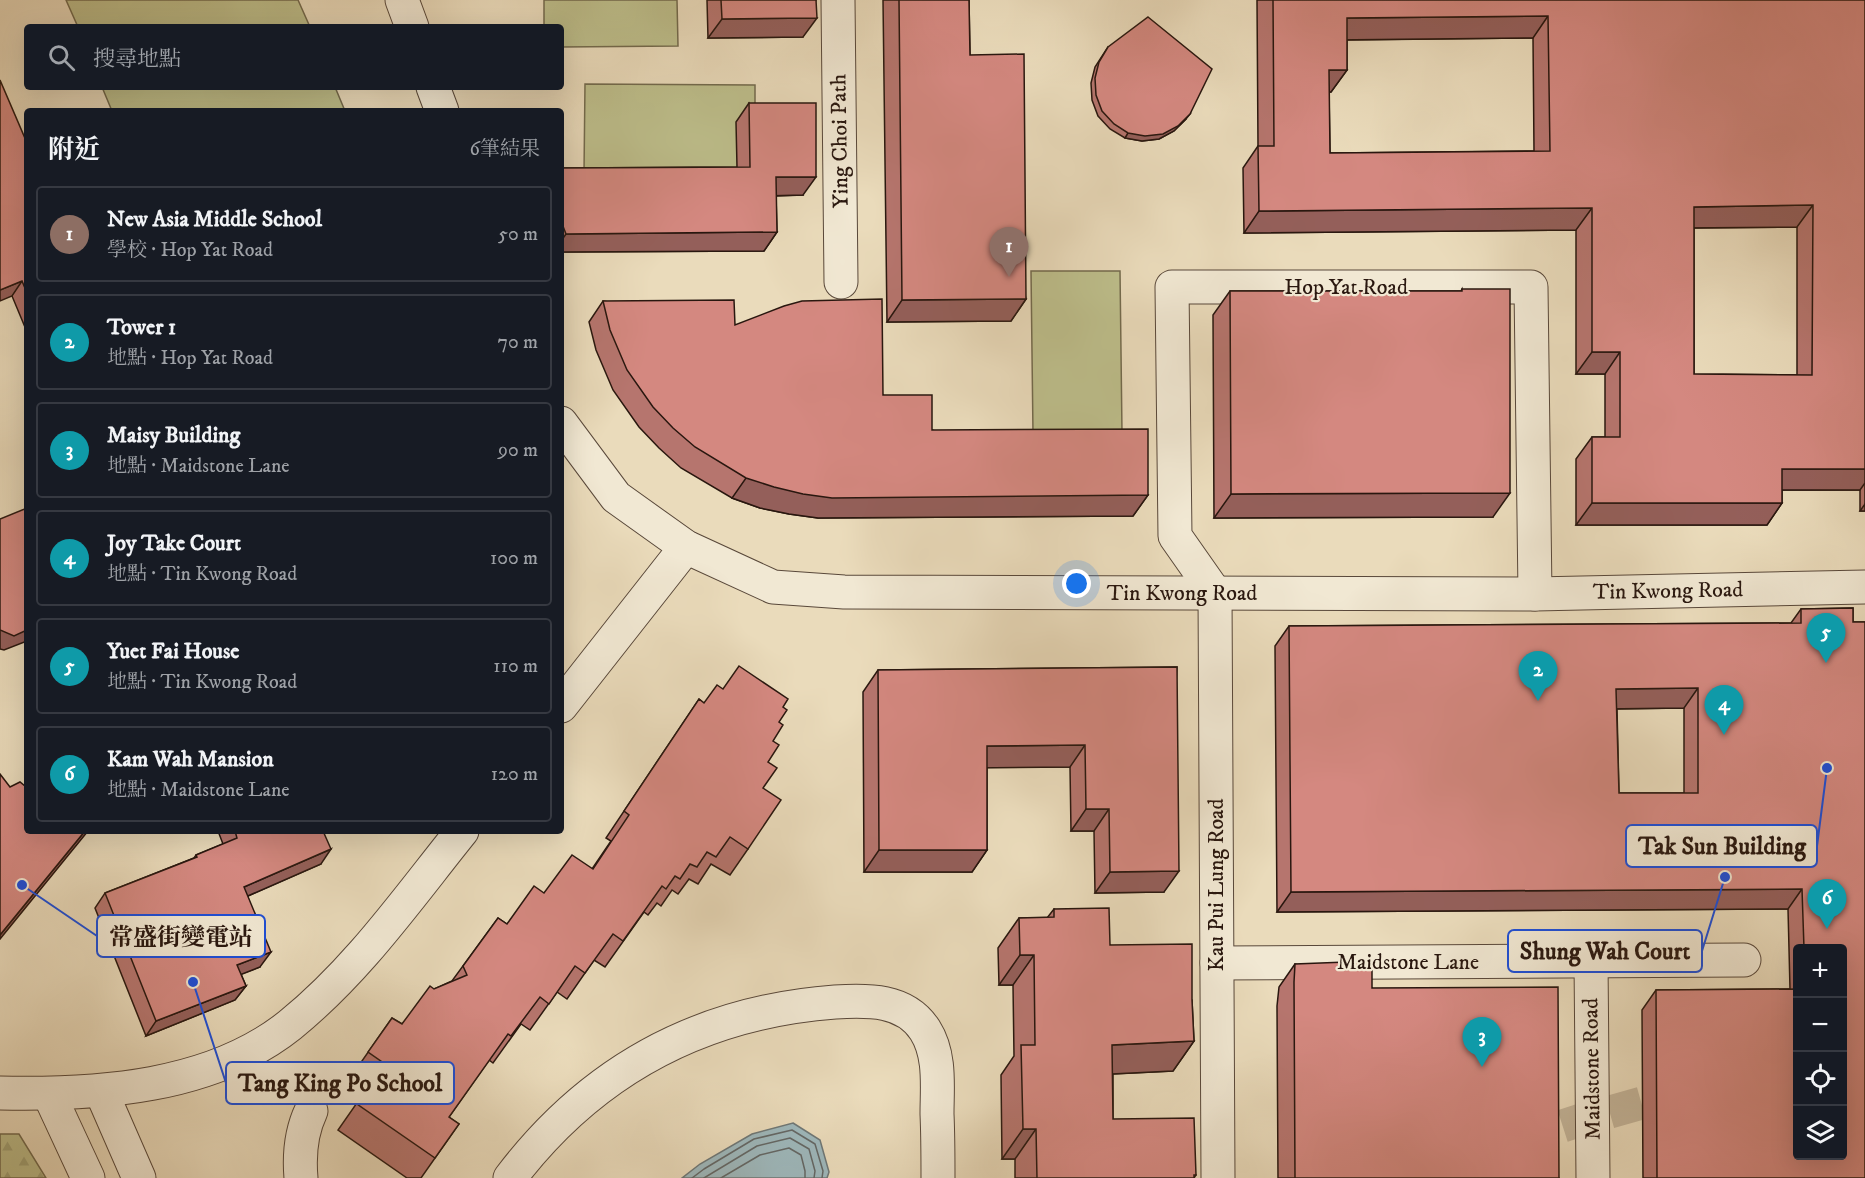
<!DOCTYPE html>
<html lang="zh-TW">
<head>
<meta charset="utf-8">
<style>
  body { margin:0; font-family:"IM FELL DW Pica","Noto Serif TC",serif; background:#20242c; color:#f1f3f6 }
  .controls { position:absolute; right:18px; bottom:18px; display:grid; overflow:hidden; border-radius:6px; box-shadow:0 6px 24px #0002 }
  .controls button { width:54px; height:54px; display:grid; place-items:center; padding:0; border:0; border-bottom:2px solid #363941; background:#171b24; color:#f1f3f6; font:30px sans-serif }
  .you { position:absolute; left:1077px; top:584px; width:21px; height:21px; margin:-15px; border:4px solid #fff; border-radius:50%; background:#1a73e8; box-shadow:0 0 0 9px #1a73e833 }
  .badge { display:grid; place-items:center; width:39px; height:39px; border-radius:50%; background:#0f766e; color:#fff; font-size:20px; font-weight:700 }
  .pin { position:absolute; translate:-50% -50px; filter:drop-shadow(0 2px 3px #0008) }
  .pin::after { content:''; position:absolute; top:32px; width:21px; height:18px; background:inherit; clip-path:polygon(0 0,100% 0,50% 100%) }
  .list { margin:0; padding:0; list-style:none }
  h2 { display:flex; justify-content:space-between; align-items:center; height:78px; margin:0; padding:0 24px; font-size:26px }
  h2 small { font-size:20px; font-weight:400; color:#9ea1a6 }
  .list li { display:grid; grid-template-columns:39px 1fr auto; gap:18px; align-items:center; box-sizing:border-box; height:96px; margin:0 12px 12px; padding:0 12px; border:2px solid #363941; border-radius:6px }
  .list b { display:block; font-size:22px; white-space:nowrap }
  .list p { margin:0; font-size:20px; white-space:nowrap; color:#9ea1a6 }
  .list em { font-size:20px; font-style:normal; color:#9ea1a6 }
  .icon { flex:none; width:33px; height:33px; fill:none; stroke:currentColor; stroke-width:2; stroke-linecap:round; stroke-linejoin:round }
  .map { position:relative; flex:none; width:1865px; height:1178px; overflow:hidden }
  .search { position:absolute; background:#171b24; box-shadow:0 6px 24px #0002; left:24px; top:24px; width:540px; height:66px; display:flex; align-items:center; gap:15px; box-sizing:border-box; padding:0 21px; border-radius:6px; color:#9ea1a6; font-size:22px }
  .panel { position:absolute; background:#171b24; box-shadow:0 6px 24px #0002; left:24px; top:108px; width:540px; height:726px; border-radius:6px }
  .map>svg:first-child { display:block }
  .forest { fill:url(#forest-firs); stroke:#736a4d; stroke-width:1.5 }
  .garden { fill:#bdbe8b; stroke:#736a4d; stroke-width:1.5 }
  .water { fill:#9eb8bc; stroke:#6f7877; stroke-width:1.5 }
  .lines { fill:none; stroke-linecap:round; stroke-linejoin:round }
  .shore { stroke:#646866; stroke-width:1.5 }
  .highway-tunnel { stroke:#c3b499; stroke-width:33; stroke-dasharray:33 16; stroke-linecap:butt }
  .minor-casing { stroke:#59483a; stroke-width:35 }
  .minor { stroke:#f1e8d3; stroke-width:33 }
  .wall { fill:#b6756e; stroke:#29170f; stroke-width:1.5; fill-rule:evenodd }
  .shaded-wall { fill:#945f5a; stroke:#29170f; stroke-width:1.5 }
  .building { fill:#d48880; stroke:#29170f; stroke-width:1.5; fill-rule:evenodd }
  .labels { text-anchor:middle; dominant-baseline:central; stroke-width:4.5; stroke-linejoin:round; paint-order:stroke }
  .street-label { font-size:22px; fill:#29170f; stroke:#f1e8d3 }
  .leader { fill:none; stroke:#1d4ed8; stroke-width:2 }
  .callout-dot { fill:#1d4ed8; stroke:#f1e8d3; stroke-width:2 }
  .callout { fill:#f1e8d3; stroke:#1d4ed8; stroke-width:2 }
  .callout-label { font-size:24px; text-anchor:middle; font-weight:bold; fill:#29170f }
</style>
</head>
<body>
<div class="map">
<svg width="1865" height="1178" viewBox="0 0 1865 1178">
  <defs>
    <pattern id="forest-firs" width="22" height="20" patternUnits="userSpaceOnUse" patternTransform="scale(1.5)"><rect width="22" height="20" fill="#bdbe8b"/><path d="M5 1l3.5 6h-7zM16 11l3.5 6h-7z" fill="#a2a377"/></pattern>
  </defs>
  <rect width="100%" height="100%" fill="#eadbbb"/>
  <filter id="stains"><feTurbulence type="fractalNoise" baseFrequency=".00333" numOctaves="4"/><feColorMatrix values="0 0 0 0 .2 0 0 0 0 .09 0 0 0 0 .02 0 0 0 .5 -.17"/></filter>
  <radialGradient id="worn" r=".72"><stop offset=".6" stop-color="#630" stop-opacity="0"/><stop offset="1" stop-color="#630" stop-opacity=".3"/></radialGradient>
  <path class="forest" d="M0,1134H19L46,1178H0Z"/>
  <g class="garden">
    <path d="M66,0H298L310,27H78Z"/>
    <path d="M544,0H677L678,46L561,47V27H544Z"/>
    <path d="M585,84L755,85V174L584,173Z"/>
    <path d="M102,87H335L345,111H112Z"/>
    <path d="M1031,271H1120L1122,433L1033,434Z"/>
  </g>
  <path class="water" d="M793,1123L820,1140L829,1172L827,1178H682L700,1164L752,1134Z"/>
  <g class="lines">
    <g class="shore">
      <path d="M692,1178L704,1169L754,1139L792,1130L815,1144L823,1171L822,1178"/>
      <path d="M704,1178L757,1146L790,1138L809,1149L815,1171L814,1178"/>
      <path d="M721,1178L760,1155L789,1148L801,1155L805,1171V1178"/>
    </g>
    <path class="highway-tunnel" d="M1516,1141L1578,1121L1685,1091"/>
    <g class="minor-casing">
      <g id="minor">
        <path d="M402,0L412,27"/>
        <path d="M838,0L841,282"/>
        <path d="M433,87L442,111"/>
        <path d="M561,423L616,497L686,547L773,587L844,592L1535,594L1865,587"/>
        <path d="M1215,593L1175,536L1172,287H1531L1535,594"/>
        <path d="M1215,593L1218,1178"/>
        <path d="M561,706L686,547"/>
        <path d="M1591,961L1593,1178"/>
        <path d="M1217,963L1744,960"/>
        <path d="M101,1091L139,1178"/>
        <path d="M0,1093C98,1095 211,1088 290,1025C358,970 408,898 462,831"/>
        <path d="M49,1094L88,1178"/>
        <path d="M301,1178C299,1155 301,1132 311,1111"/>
        <path d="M510,1178C592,1070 700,1012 835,1002C868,1000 905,999 925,1030C941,1055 937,1087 937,1114C938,1136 938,1157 938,1178"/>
      </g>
    </g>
    <use href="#minor" class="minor"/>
  </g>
  <g class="wall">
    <path d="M707,0H816L803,37L708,38Z"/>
    <path d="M883,0H969L970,55L1026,299L1011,321L887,322Z"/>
    <path d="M1257,0H1865V511H1860V490H1782V503L1767,525H1576V459L1592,437H1605V374H1576V230L1244,233L1243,168L1258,146ZM1533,38L1534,151L1330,153L1329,92H1331L1347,70V40ZM1797,227V375L1694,374V228Z"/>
    <path d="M1108,47L1186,119L1174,131L1159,139L1142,141L1125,138L1110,129L1098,116L1092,100L1091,83L1095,67Z"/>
    <path d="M749,103L803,195L776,196L777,232L764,251L561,252V168L737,167L736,122Z"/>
    <path d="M27,143V332L12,296Z"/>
    <path d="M1462,289L1493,517L1214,518L1213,315L1230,291H1461Z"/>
    <path d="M603,301L735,325L883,395L932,430L1148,495L1133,516L818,518L789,514L760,508L732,498L681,468L659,448L639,427L613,390L596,350L589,322Z"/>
    <path d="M1853,608V622H1865V1178H1643L1642,1010L1656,990L1790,989L1788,909L1277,912L1275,646L1289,626L1791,623L1801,609ZM1684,708V793H1619L1617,709ZM1797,948H1842V1155H1797Z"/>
    <path d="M1177,667L1164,892L1095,893L1094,831H1071L1070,767H987V850L972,872H864L863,692L878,670Z"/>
    <path d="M723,689L783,707L773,741L748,849L730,875L711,864L698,884L689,879L678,894L672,890L661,906L657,903L648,915L644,912L605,967L594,960L567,999L557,992L530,1030L521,1024L493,1063L489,1060L449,1117L459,1124L421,1178H407L338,1130L366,1090L350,1078L392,1018L402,1024L434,989L452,981L498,918L507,924L544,893L592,869L611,841L606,838L699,699L704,703Z"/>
    <path d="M218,831H323L321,864L248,896L260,967L241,974L246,986L235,1000L146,1036L95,908L105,893L194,858L196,855L223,844Z"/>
    <path d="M1054,909L1110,945L1192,1000L1194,1041L1173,1071L1113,1074V1119L1196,1175L1194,1178H1015V1159H1002L1001,1075L1014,1056L1013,985H999L998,948L1019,918H1047Z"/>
    <path d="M1295,964L1372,988L1559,1178H1278L1277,1006L1279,987Z"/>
  </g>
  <g class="shaded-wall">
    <path d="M1548,16L1533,38L1331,40L1347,18Z"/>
    <path d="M817,18L803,37L708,38L722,19Z"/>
    <path d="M1329,70H1347L1331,92H1314Z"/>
    <path d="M1190,114L1186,119L1174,131L1159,139L1142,141L1125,138L1128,133Z"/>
    <path d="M776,177H816L803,195L763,196Z"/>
    <path d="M1813,205L1797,227L1679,228L1694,207Z"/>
    <path d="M1592,208L1576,230L1244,233L1259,211Z"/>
    <path d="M777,232L764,251L561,252V241L566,234Z"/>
    <path d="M22,281L12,296L0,301V290Z"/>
    <path d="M1026,299L1011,321L887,322L902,300Z"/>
    <path d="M1592,352H1620L1605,374H1576Z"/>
    <path d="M1782,469H1865V483L1860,490H1767Z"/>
    <path d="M746,478L1148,495L1133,516L818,518L789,514L760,508L732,498Z"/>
    <path d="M1510,493L1493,517L1214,518L1231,494Z"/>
    <path d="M1592,503H1782L1767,525H1576Z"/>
    <path d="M1865,504V511H1860Z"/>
    <path d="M0,630H27V641L4,650L0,649Z"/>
    <path d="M1698,688L1684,708L1602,709L1616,689Z"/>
    <path d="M1085,745L1070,767L972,768L987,746Z"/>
    <path d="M1086,809H1109L1094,831H1071Z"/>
    <path d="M85,831H88L0,939V935Z"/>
    <path d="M331,849L321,864L234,902L244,887Z"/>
    <path d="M879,850H987L972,872H864Z"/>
    <path d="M1179,871L1164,892L1095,893L1110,872Z"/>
    <path d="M1802,889L1788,909L1277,912L1291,892Z"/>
    <path d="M271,952L260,967L227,980L237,965Z"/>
    <path d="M1020,955H1034L1013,985H999Z"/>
    <path d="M246,986L235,1000L146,1036L156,1021Z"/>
    <path d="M1194,1041L1173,1071L1091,1075L1112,1045Z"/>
    <path d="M1023,1129H1036L1015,1159H1002Z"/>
  </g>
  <g class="building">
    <path d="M721,0H816L817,18L722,19Z"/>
    <path d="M899,0H969L970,55L1024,54L1026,299L902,300Z"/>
    <path d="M1273,0H1865V469H1782V503H1592V437H1620V352H1592V208L1259,211L1258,146H1274ZM1548,16L1550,151L1330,153L1329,70H1347V18ZM1813,205L1812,375L1694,374V207Z"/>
    <path d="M1148,17L1212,69L1190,114L1178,126L1163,134L1145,136L1128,133L1114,124L1102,111L1096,95L1095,78L1099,62L1108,47Z"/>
    <path d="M0,80L27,143V293L22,281L0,290Z"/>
    <path d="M749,103H816V177H776L777,232L566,234L561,221V168L750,167Z"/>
    <path d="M1462,289H1510V493L1231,494L1230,291H1462Z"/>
    <path d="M882,299L883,395H932V430L1148,429V495L832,498L803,494L774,487L746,478L695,447L673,428L653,407L627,370L610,330L603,301L734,300L735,325L784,306L802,301Z"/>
    <path d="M27,508V630L14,636L0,630V519Z"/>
    <path d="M1853,608V622H1865V1178H1657L1656,990L1797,989V1155H1842V948H1804L1802,889L1291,892L1289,626L1801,623V609ZM1698,688V793H1619L1616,689Z"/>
    <path d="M739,666L788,699L783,707L787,710L779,722L783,725L773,741L779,745L768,762L777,768L763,788L781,800L748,849L730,837L716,857L707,852L697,867L690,864L680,879L675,876L666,889L662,886L623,941L613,934L585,973L575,966L549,1004L540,997L511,1036L508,1034L449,1117L459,1124L435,1158L357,1104L385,1064L368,1052L392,1018L402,1024L430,986L434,989L467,975L463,966L498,918L507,924L534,886L544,893L572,855L593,869L629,815L624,811L699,699L704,703L717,685L723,689Z"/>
    <path d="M1177,667L1179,871L1110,872L1109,809H1086L1085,745L987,746V850H879L878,670Z"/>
    <path d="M0,774L10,787L20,782L25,786L27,784V831H85L0,935Z"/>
    <path d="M235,831H323L331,849L244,887L271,952L237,965L246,986L156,1021L105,893L197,857L196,855L237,838Z"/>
    <path d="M1109,908L1110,945L1192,944V1000L1194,1041L1112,1045L1113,1119L1194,1118L1196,1175H1194V1178H1037L1036,1129H1023L1021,1045H1035L1034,955H1020L1019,918L1054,917V909Z"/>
    <path d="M1372,961V988L1558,987L1559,1178H1295L1294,982L1295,964Z"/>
  </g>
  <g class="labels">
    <g class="street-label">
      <text transform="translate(840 141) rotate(-91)">Ying Choi Path</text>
      <text x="1346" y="287">Hop Yat Road</text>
      <text transform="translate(1668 591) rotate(-1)">Tin Kwong Road</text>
      <text x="1182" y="593">Tin Kwong Road</text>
      <text transform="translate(1216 885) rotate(-90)">Kau Pui Lung Road</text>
      <text x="1408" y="962">Maidstone Lane</text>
      <text transform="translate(1592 1069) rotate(-91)">Maidstone Road</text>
    </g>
  </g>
  <path class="leader" d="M1827 768L1817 846M22 885L97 936M1725 877L1702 951M193 982L226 1083"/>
  <g class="callout-dot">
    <circle cx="1827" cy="768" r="6"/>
    <circle cx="22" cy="885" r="6"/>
    <circle cx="1725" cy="877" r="6"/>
    <circle cx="193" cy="982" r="6"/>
  </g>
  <g class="callout">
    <rect x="1626" y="825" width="191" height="42" rx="6"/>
    <rect x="97" y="915" width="168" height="42" rx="6"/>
    <rect x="1508" y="930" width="194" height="42" rx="6"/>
    <rect x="226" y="1062" width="228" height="42" rx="6"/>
  </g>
  <g class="callout-label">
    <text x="1722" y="854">Tak Sun Building</text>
    <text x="181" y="945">常盛街變電站</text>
    <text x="1605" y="959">Shung Wah Court</text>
    <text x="340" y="1091">Tang King Po School</text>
  </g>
  <rect width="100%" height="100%" filter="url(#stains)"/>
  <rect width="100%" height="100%" fill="url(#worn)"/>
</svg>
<div class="controls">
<button>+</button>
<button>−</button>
<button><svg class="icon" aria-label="locate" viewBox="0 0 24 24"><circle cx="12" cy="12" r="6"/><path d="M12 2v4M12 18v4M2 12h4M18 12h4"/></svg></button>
<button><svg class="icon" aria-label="layers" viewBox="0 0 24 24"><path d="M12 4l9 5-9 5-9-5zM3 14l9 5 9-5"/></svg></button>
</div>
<div class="you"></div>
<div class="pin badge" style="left:1009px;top:277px;background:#8d6e63">1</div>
<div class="pin badge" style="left:1538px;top:701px;background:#0f9aa8">2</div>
<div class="pin badge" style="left:1482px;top:1067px;background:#0f9aa8">3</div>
<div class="pin badge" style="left:1724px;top:735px;background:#0f9aa8">4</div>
<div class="pin badge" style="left:1826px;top:663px;background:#0f9aa8">5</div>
<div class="pin badge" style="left:1827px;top:929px;background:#0f9aa8">6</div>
<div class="search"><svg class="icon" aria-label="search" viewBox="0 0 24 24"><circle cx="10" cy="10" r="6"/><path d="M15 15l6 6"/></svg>搜尋地點</div>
<section class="panel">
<h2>附近<small>6筆結果</small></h2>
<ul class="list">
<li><span class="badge" style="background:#8d6e63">1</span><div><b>New Asia Middle School</b><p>學校 · Hop Yat Road</p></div><em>50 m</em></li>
<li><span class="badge" style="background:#0f9aa8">2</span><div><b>Tower 1</b><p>地點 · Hop Yat Road</p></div><em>70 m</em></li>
<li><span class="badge" style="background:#0f9aa8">3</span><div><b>Maisy Building</b><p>地點 · Maidstone Lane</p></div><em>90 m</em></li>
<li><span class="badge" style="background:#0f9aa8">4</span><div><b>Joy Take Court</b><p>地點 · Tin Kwong Road</p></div><em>100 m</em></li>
<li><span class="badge" style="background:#0f9aa8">5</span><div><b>Yuet Fai House</b><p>地點 · Tin Kwong Road</p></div><em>110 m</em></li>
<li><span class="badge" style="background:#0f9aa8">6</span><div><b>Kam Wah Mansion</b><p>地點 · Maidstone Lane</p></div><em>120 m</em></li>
</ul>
</section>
</div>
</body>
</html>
